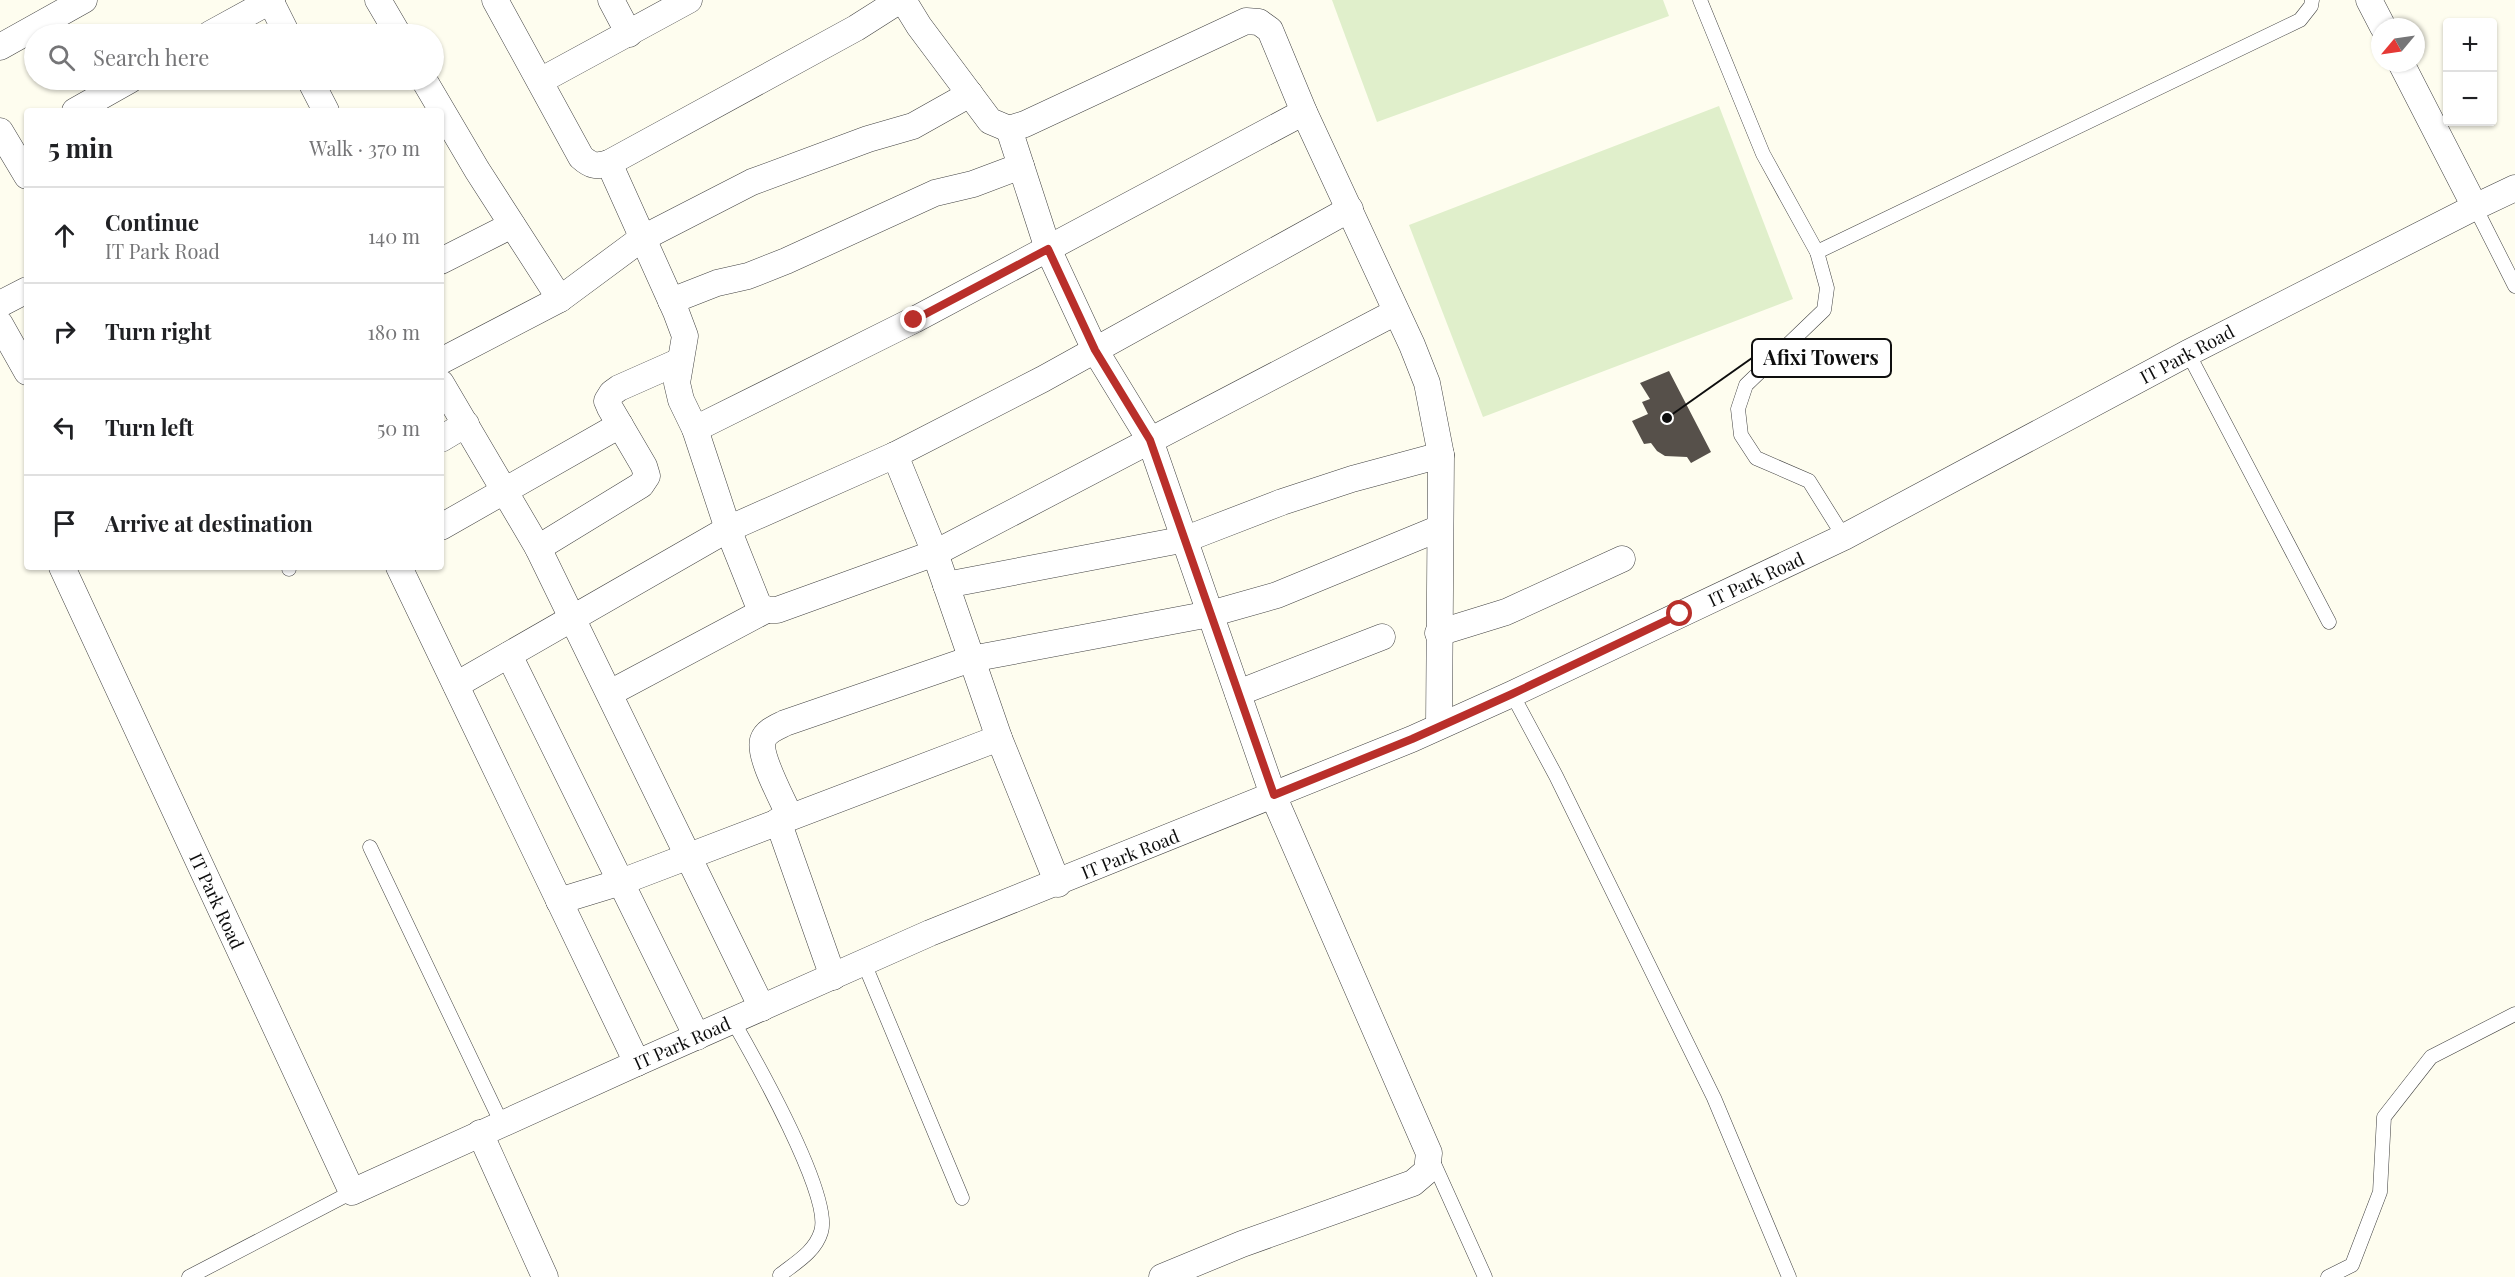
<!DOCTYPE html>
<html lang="en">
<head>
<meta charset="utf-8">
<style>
  body { margin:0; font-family:"Playfair Display",serif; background:#f6f6f6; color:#202124 }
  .controls { position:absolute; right:18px; top:18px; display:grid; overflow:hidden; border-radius:6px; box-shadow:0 2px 4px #0004 }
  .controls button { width:54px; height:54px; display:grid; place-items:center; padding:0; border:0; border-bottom:2px solid #e0e0e0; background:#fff; color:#202124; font:30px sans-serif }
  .compass { position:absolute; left:2371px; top:18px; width:54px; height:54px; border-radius:50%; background:#fff; box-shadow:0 2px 4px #0004; rotate:241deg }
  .stop { position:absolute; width:18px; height:18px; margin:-14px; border:4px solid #b92f2a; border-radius:50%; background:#fff }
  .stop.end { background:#b92f2a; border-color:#fff; box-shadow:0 2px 6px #0008 }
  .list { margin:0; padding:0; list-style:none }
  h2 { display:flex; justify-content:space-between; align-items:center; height:78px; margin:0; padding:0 24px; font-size:26px }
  h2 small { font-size:20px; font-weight:400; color:#757577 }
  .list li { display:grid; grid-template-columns:39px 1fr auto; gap:18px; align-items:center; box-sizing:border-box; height:96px; padding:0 24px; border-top:2px solid #e0e0e0 }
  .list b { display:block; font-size:22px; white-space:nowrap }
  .list p { margin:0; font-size:20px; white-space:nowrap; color:#757577 }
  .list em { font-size:20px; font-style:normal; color:#757577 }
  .icon { flex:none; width:33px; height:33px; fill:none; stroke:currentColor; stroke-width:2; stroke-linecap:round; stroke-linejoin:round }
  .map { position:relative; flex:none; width:2515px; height:1277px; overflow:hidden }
  .search { position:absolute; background:#fff; box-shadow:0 2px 4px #0004; left:24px; top:24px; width:420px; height:66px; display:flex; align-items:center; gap:15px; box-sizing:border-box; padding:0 21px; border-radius:33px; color:#757577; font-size:22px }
  .panel { position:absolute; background:#fff; box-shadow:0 2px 4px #0004; left:24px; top:108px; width:420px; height:462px; border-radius:6px }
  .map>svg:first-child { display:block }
  .pitch { fill:#e0efcb }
  .building { fill:#56504a }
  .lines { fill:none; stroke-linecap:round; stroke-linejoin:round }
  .lane-casing { stroke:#414141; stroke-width:15 }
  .street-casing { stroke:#414141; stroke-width:27 }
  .lane { stroke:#fff; stroke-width:14 }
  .street { stroke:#fff; stroke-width:26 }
  .route { stroke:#b92f2a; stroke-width:8 }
  .labels { text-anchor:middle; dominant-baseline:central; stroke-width:6; stroke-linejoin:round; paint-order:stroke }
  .street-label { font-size:18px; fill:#0e0e0e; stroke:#fff }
  .leader { fill:none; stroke:#0e0e0e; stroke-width:2 }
  .callout-dot { fill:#0e0e0e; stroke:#fff; stroke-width:2 }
  .callout { fill:#fff; stroke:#0e0e0e; stroke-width:2 }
  .callout-label { font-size:20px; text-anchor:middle; font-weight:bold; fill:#0e0e0e }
</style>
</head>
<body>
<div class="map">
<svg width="2515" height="1277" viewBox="0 0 2515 1277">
  <rect width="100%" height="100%" fill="#fefdef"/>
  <g class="pitch">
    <path d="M1332,0H1663L1669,16L1377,122Z"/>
    <path d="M1719,106L1793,299L1483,417L1409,225Z"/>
  </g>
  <path class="building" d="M1669,371L1711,452L1691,463L1687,457L1665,456L1657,451L1651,443L1644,444L1632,421L1648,414L1642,402L1650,399L1640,383Z"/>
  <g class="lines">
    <g class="lane-casing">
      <g id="lane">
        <path d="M1700,0L1763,154L1817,252L1827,288L1824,310L1746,385L1738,409L1741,435L1756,458L1809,481L1844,537"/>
        <path d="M2475,207L2515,286"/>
        <path d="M1817,252L2300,20L2311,6L2312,0"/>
        <path d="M2188,353L2329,622"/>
        <path d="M289,567V569"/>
        <path d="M1512,694L1556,776L1714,1098L1789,1277"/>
        <path d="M370,847L502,1124"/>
        <path d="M864,963L962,1198"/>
        <path d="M733,1021C753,1056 833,1197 821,1232C815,1252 795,1263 780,1275"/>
        <path d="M1431,1157L1485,1277"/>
        <path d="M189,1277L352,1192"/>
        <path d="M2328,1277L2352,1265L2380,1192L2384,1117L2431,1057L2515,1014"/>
      </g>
    </g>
    <g class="street-casing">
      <g id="street">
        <path d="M270,0L287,34"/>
        <path d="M378,0L398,34"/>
        <path d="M495,0L581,157C591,166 596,167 609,163L856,28L900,0"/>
        <path d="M611,0L629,34"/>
        <path d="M903,0L919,26L990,121L1009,129L1025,124L1246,21L1259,22L1270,30L1304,112L1412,345L1427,383L1441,455L1439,726"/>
        <path d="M2369,0L2383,27"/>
        <path d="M210,34L272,0"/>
        <path d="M0,47L84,0"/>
        <path d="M2401,63L2475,207"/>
        <path d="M310,80L326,111"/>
        <path d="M424,80L477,170L560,299"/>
        <path d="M540,81L689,0"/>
        <path d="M75,111L130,80"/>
        <path d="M1009,129L1048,249L1095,350L1150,440L1273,795L1429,1153L1427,1171L1413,1183L1242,1244L1162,1277"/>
        <path d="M0,131L27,176"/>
        <path d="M609,163L676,312L685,336L677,383L681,400L695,429L728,529L758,604L766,610H777L935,553L1396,312"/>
        <path d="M441,261L512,225"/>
        <path d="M671,301L717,283L748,276L786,261L935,193L973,184L1021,166"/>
        <path d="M0,304L27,290"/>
        <path d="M0,324L27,372"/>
        <path d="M441,361L560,299L641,239L752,182L868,139L913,126L970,94"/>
        <path d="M441,383L538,548L762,1008"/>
        <path d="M695,429L914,320L1304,112"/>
        <path d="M441,439L466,424"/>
        <path d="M895,455L935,553L999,738L1058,884"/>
        <path d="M441,527L620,425"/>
        <path d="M538,548L641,485L647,476L644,466L610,408L607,401L612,393L619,388L680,361"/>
        <path d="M62,567L352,1192L637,1063L930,933L1412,739L1512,694L1844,537L2188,353L2475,207L2515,188"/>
        <path d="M399,567L637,1063"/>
        <path d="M946,585L1186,539L1282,502L1352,479L1441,455"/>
        <path d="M1438,633L1506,612L1622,559"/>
        <path d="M509,655L697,1037"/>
        <path d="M456,685L728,529L895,455L1043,379L1350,209"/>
        <path d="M610,693L766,610"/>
        <path d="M1238,693L1382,637"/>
        <path d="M790,817C783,800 758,756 763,740C766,731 777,727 785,723L971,659L1210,614L1277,595L1440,528"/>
        <path d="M778,821L833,977"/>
        <path d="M559,901L621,882L999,738"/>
        <path d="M480,1133L545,1277"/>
      </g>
    </g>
    <use href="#lane" class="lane"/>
    <use href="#street" class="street"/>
  </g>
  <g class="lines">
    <path class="route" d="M914,320L1048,249L1095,350L1150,440L1274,795L1412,739L1512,694L1680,614"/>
  </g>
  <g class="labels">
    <g class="street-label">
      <text transform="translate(2187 354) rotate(-28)">IT Park Road</text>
      <text transform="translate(1756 579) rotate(-25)">IT Park Road</text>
      <text transform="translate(1130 854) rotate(-22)">IT Park Road</text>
      <text transform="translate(217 901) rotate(65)">IT Park Road</text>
      <text transform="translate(682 1043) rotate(-24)">IT Park Road</text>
    </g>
  </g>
  <path class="leader" d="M1667 418L1752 358"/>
  <circle class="callout-dot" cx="1667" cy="418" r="6"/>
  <rect class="callout" x="1752" y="339" width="139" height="38" rx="6"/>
  <g class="callout-label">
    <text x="1821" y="365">Afixi Towers</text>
  </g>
</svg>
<div class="controls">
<button>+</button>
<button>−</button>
</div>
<svg class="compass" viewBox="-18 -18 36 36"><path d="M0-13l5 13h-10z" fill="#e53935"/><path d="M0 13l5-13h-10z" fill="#757577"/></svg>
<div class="stop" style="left:1680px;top:614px"></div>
<div class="stop end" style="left:914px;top:320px"></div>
<div class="search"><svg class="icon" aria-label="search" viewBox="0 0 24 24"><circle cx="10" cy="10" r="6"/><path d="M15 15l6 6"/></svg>Search here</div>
<section class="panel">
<h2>5 min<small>Walk · 370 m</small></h2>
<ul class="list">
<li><svg class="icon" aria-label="ahead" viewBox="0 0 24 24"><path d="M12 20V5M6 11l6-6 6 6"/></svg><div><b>Continue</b><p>IT Park Road</p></div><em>140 m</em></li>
<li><svg class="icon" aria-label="right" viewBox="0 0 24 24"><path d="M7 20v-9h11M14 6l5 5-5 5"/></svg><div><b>Turn right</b></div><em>180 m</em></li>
<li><svg class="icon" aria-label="left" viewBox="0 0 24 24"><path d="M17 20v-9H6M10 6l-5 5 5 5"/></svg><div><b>Turn left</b></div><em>50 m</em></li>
<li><svg class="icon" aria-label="arrive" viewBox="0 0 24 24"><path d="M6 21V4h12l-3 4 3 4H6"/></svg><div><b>Arrive at destination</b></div></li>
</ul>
</section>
</div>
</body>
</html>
